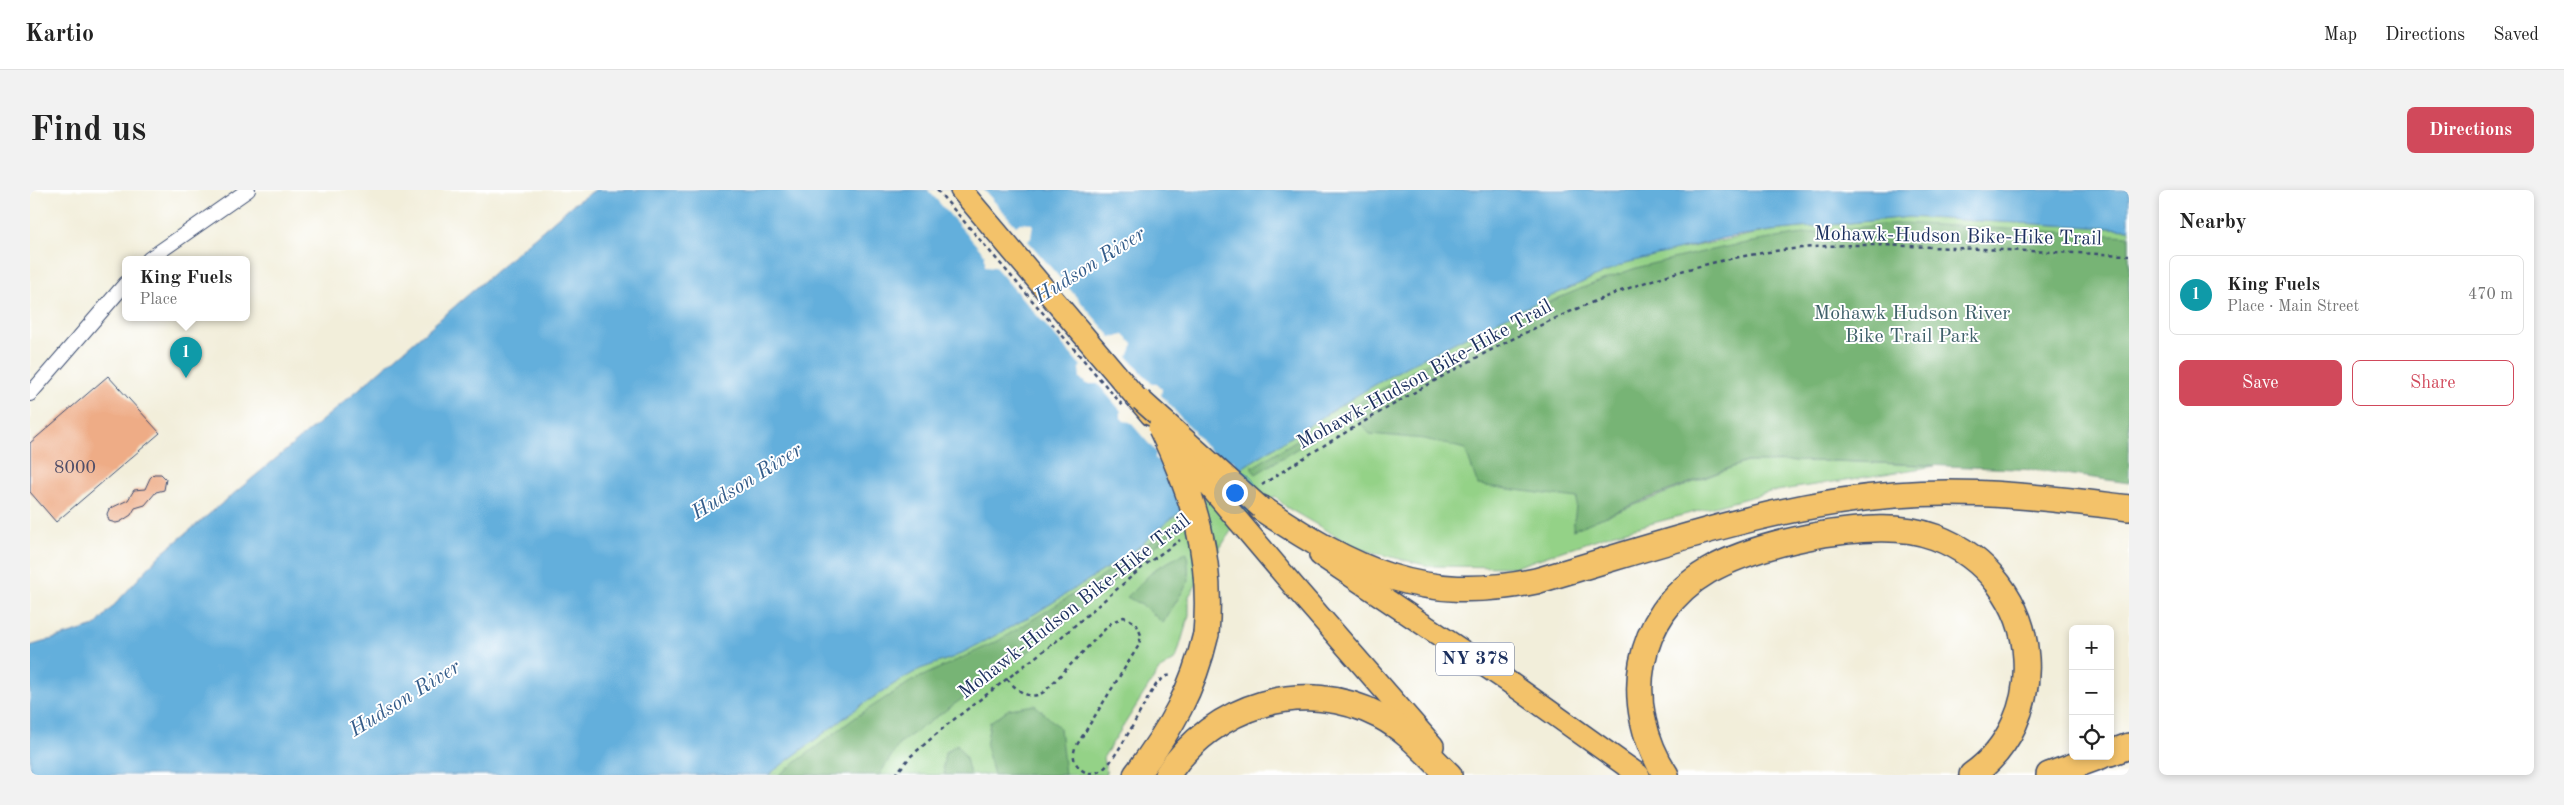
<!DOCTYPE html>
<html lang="en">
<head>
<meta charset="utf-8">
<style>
  body { margin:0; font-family:"Old Standard TT",serif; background:#f2f2f2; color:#222 }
  .controls { position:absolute; right:15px; bottom:15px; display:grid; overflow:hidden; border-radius:8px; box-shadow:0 2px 8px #0003 }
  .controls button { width:45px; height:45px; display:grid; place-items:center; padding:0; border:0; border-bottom:1px solid #e0e0e0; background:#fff; color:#222; font:25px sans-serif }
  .you { position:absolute; left:1204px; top:302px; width:18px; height:18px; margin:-12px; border:4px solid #fff; border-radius:50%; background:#1a73e8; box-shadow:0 0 0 8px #1a73e833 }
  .badge { display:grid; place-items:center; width:32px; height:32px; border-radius:50%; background:#d1495b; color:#fff; font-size:16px; font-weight:700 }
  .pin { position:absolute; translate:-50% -41px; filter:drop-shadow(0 1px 2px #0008) }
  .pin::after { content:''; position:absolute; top:26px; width:18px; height:15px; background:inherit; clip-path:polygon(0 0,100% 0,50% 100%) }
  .popup { position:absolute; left:92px; top:66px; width:128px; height:65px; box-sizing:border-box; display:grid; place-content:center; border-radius:8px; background:#fff; filter:drop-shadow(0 1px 4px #0005); font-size:16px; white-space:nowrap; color:#767676 }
  .popup b { font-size:19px; color:#222 }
  .popup::after { content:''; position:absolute; left:50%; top:100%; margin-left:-10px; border:10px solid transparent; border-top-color:#fff }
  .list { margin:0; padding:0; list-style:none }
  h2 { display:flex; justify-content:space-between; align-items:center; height:65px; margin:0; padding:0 20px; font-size:21px }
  h2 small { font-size:16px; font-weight:400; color:#767676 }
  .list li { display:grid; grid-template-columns:32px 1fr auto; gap:15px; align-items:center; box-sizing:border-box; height:80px; margin:0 10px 10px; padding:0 10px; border:1px solid #e0e0e0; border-radius:8px }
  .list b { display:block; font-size:19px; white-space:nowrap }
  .list p { margin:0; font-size:16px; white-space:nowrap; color:#767676 }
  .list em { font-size:16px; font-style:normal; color:#767676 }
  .actions { display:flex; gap:10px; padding:15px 20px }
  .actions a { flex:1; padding:11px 0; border:1px solid #d1495b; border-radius:8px; text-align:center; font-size:18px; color:#d1495b }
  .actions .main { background:#d1495b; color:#fff }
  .icon { flex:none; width:28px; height:28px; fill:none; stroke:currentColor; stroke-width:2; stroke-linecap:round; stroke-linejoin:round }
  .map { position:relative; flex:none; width:2099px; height:585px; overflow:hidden; border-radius:8px }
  header { display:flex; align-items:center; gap:30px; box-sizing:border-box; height:70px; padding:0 25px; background:#fff; border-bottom:1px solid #e0e0e0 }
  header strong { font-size:24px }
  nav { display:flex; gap:28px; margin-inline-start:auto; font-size:18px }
  .intro { display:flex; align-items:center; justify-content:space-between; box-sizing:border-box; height:120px; padding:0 30px }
  h1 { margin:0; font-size:35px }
  .button { padding:12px 22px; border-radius:8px; background:#d1495b; color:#fff; font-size:18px; font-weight:700 }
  main { display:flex; gap:30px; padding:0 30px }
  aside { flex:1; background:#fff; border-radius:8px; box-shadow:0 2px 8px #0003 }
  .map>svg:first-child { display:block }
  .green { fill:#94d287; stroke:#588072 }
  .forest { fill:#77b474; stroke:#497269 }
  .water { fill:#63afdc; stroke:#3f6f9d }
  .pier { fill:#f2eeda }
  .building { fill:#eeac86 }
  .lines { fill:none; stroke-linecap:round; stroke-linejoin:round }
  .minor-casing { stroke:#3b4c71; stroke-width:16 }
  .primary-casing { stroke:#3b4c71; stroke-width:24 }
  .motorway-casing { stroke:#3b4c71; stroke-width:28 }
  .path { stroke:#3b4c71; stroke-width:2.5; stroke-dasharray:4 4; stroke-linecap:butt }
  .minor { stroke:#fff; stroke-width:14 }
  .primary { stroke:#f3c26a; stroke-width:21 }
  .motorway { stroke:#f3c26a; stroke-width:25 }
  .primary-bridge-casing { stroke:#3b4c71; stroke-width:24; stroke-linecap:butt }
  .motorway-bridge-casing { stroke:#3b4c71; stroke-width:28; stroke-linecap:butt }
  .path-bridge { stroke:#3b4c71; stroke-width:2.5; stroke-dasharray:4 4; stroke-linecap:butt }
  .primary-bridge { stroke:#f3c26a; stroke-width:21 }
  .motorway-bridge { stroke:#f3c26a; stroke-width:25 }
  .labels { text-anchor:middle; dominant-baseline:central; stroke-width:4; stroke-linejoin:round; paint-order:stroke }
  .number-label { font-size:18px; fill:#504e68 }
  .shield { fill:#fff; stroke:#5f6d8e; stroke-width:1 }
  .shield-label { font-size:19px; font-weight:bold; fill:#1b2f5e }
  .street-label { font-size:20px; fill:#1b2f5e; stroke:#fff }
  .park-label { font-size:20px; fill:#3f606a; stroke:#fff }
  .water-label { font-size:21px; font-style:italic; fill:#345c8a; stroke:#fff }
</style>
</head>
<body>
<header>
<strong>Kartio</strong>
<nav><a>Map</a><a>Directions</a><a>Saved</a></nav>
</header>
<div class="intro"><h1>Find us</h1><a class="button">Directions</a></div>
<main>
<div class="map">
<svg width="2099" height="585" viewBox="0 0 2099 585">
  <rect width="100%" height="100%" fill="#fff"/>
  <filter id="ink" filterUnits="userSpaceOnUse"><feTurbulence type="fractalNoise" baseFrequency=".02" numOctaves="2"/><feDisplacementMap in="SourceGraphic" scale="10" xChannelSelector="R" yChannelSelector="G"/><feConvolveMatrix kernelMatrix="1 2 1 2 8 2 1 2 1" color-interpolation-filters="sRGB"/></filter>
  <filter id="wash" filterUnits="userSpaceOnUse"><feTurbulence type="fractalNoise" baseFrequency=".0096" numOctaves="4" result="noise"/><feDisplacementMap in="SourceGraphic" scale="20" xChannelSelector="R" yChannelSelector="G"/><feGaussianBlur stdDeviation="1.12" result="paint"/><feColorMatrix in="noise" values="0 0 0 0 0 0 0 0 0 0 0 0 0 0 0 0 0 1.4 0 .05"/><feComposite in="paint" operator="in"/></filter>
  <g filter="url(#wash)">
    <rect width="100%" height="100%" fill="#f2eeda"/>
    <path class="green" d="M1879,27L2099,39V263L1855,243L1548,308L1543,339L1716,272L1806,271L1905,276L1740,302L1582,344L1485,377L1399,376L1328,359L1256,317L1245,306L1203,338L1159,406V425L1146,469L1129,480L1073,568L1077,585H738L830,516L867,492L890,479L924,467L955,451L1006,423L1104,361L1138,331L1213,277L1324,207L1377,176L1492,119L1596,73L1636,62L1740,41Z"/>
    <g class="forest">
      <path d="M1871,33L2099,46V293L2007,280L1806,271L1716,272L1619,308L1543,340L1547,308L1448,295L1435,259L1395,249L1340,244L1323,224L1226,284L1221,278C1343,203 1467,126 1603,79C1618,74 1635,71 1651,67C1724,49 1797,40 1871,33Z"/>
      <path d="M1148,332V337L1013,451L870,553L849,585H749L826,527L880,492L968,451L1065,391Z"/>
      <path d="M1157,362L1159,391L1133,433L1115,417L1097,407L1125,379Z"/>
      <path d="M1005,515L1030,538L1035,585H964L956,556L960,532L979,519Z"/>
      <path d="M927,554L936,568L940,585H915L913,577L915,563Z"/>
    </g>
    <path class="water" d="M565,0H2099V39L1879,27L1740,41L1694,48L1596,73L1492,119L1377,176L1324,207L1213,277L1138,331L1104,361L1006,423L955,451L924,467L890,479L867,492L830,516L738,585H0V456L65,436L130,365L314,212L542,15Z"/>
    <path class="pier" d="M898,0H954L986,36L990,33L1003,34L1001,48L998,51L1081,147L1094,145L1103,154L1098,167L1122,194H1127L1132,199L1131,205L1158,236L1164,240V243L1174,255L1194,273L1202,270L1205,273L1202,279L1207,284L1169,311L1134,271H1128L1125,268L1126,262L1100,232L1094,231L1091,228V221L1068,194H1056L1050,188L1049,178L1051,176L965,77L955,76V65Z"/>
    <g id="blocks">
      <g class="building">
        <path d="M78,186L130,243L26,332L0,302V253Z"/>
        <path d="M124,284H131L136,289L134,300L126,302L115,315L105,318L101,325L90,332L86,333L79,331L77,324L79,319L98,310L104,300L115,299L120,288Z"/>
      </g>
    </g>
  </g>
  <g filter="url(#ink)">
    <use href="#blocks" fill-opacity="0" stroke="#3b4c71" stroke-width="1"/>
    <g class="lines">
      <g class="minor-casing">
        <g id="minor">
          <path d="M119,69L218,0"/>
          <path d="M0,204L96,93"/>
        </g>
      </g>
      <g class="primary-casing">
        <g id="primary">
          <path d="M931,0L1121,225"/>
          <path d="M1290,365L1476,490L1609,585"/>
          <path d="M1267,400L1403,556"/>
        </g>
      </g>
      <g class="motorway-casing">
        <g id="motorway">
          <path d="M1231,318C1324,380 1392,415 1506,391C1624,357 1742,314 1865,305C1944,299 2021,308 2099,318"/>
          <path d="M2080,563L2099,556"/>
          <path d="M1106,585C1141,539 1163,500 1176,444"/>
          <path d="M1137,585C1183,515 1274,486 1350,526C1377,540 1397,564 1419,585"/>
          <path d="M1636,585C1591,516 1603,425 1678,381C1713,361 1755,351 1794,344C1829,339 1871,334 1905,347C1956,366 1993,413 1996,468C1999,514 1980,558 1942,585"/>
          <path d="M2019,585L2071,566"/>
        </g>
      </g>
      <g class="path">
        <path d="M1232,295C1275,266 1321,239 1366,213C1496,137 1631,68 1784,57C1830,53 1877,56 1923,58C1982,60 2040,63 2099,65"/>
        <path d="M977,489C988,501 1000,512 1015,501L1082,432L1094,427L1106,433L1111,445L1109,455L1045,558C1043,565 1043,570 1048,576C1053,584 1064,585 1072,580C1088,569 1114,511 1128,492L1137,486L1143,485"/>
        <path d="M865,585L881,566L918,534L1029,449L1115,375L1150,350"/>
      </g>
      <use href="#minor" class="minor"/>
      <use href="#primary" class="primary"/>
      <use href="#motorway" class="motorway"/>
      <g class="primary-bridge-casing">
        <g id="primary-bridge">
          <path d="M1111,210L1231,318"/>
          <path d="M1145,256L1267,400"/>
        </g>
      </g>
      <g class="motorway-bridge-casing">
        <path id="motorway-bridge" d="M1131,238C1164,307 1183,366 1176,444"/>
      </g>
      <path class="path-bridge" d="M907,0L1094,217"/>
      <use href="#primary-bridge" class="primary-bridge"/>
      <use href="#motorway-bridge" class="motorway-bridge"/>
    </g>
  </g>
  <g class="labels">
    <g class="number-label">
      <text x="45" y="278">8000</text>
    </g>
    <rect class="shield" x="1406" y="452.5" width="78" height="33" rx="4"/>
    <g class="shield-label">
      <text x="1445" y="469">NY 378</text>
    </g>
    <g class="street-label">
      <text transform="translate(1928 47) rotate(1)">Mohawk-Hudson Bike-Hike Trail</text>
      <text transform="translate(1395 185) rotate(-29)">Mohawk-Hudson Bike-Hike Trail</text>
      <text transform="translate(1045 417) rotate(-38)">Mohawk-Hudson Bike-Hike Trail</text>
    </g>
    <g class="park-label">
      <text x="1882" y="124">Mohawk Hudson River<tspan x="1882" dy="23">Bike Trail Park</tspan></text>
    </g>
    <g class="water-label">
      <text transform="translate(1060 76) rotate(-32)">Hudson River</text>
      <text transform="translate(717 292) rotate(-32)">Hudson River</text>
      <text transform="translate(375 509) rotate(-32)">Hudson River</text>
    </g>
  </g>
</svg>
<div class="controls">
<button>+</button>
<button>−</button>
<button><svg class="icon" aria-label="locate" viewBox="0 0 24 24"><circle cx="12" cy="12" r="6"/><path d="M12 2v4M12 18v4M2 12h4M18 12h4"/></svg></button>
</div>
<div class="you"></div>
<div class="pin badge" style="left:156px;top:188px;background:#0f9aa8">1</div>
<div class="popup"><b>King Fuels</b>Place</div>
</div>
<aside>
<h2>Nearby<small></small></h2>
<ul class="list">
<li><span class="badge" style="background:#0f9aa8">1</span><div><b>King Fuels</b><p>Place · Main Street</p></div><em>470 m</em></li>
</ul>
<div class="actions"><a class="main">Save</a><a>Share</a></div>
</aside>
</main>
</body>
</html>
